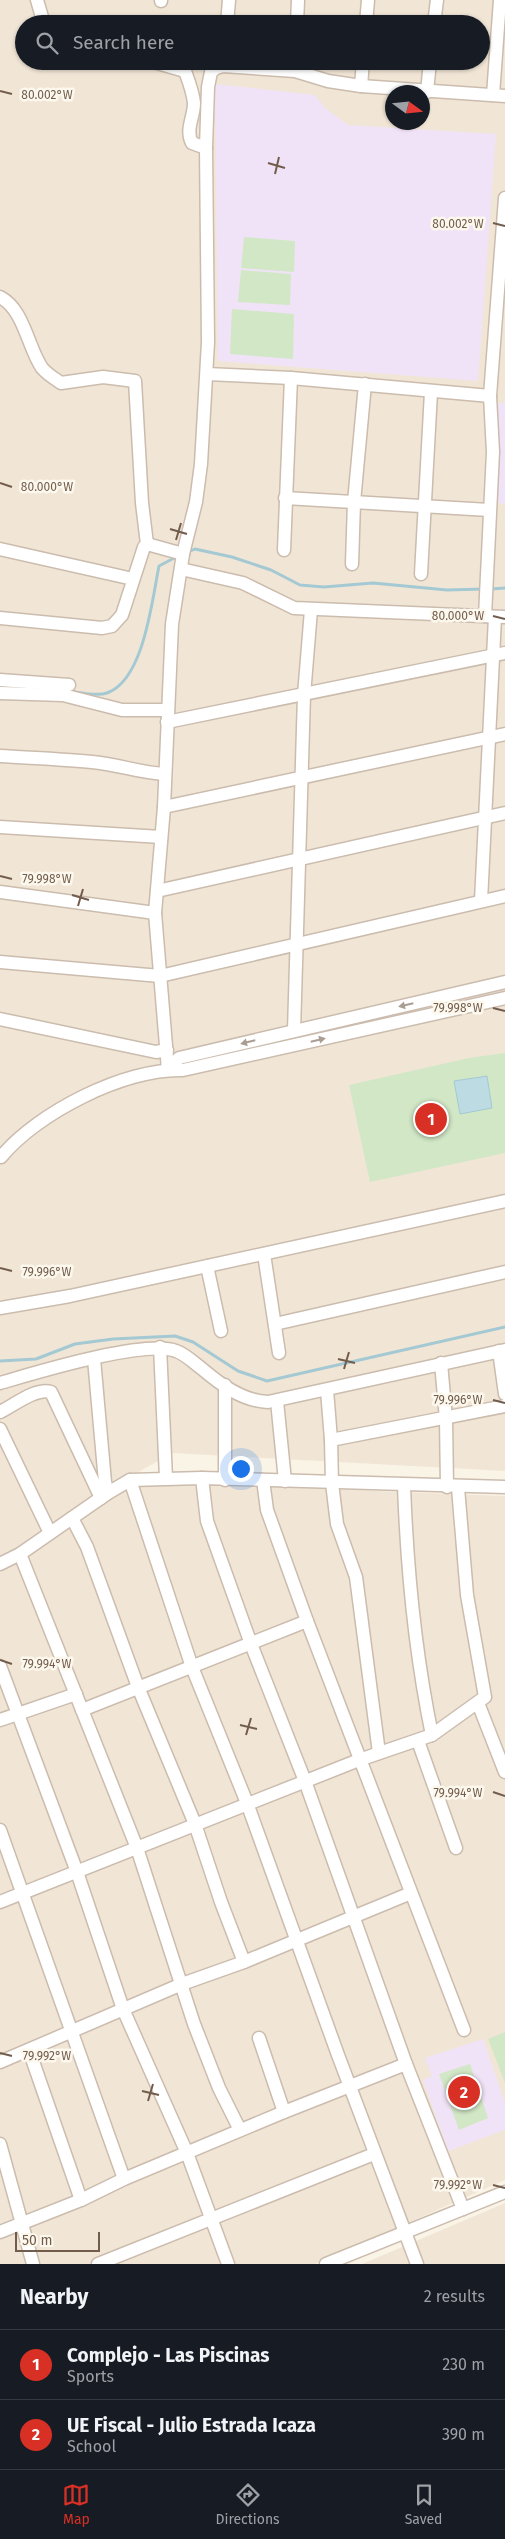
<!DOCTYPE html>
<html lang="en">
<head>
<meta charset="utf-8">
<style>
  body { margin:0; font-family:"Fira Sans",sans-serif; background:#20242c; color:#f1f3f6 }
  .compass { position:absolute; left:385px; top:85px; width:45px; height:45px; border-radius:50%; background:#171b24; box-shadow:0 1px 4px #0004; rotate:105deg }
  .scale { position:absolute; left:15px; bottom:12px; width:85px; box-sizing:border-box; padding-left:5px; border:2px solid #725d4d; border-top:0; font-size:14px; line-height:18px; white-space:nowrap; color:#725d4d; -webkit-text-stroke:4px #fdf8ed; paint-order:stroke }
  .you { position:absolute; left:240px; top:1468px; width:18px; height:18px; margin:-12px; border:4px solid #fff; border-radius:50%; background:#1a73e8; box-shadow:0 0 0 8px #1a73e833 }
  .badge { display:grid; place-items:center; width:32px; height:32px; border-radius:50%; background:#d93025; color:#fff; font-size:16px; font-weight:700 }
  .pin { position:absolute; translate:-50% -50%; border:2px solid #fff; box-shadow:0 1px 5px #0006 }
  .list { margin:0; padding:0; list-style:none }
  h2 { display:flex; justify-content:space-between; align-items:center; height:65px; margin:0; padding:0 20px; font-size:21px }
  h2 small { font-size:16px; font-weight:400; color:#9ea1a6 }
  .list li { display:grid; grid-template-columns:32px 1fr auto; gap:15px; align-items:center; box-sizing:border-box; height:70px; padding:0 20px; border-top:1px solid #363941 }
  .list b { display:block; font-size:19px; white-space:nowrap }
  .list p { margin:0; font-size:16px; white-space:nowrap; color:#9ea1a6 }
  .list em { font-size:16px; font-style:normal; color:#9ea1a6 }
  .icon { flex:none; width:28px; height:28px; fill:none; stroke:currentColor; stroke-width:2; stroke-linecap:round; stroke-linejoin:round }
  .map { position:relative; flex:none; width:505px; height:2264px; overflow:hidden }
  .search { position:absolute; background:#171b24; box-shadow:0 1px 4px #0004; left:15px; right:15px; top:15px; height:55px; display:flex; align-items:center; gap:12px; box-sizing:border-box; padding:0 18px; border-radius:28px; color:#9ea1a6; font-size:19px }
  .sheet { height:205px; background:#171b24 }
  nav { display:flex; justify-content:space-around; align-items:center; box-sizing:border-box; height:70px; border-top:1px solid #363941; background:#171b24; font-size:14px; color:#9ea1a6 }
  nav a { display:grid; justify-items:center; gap:2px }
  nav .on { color:#d93025 }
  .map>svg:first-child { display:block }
  .residential { fill:#f1e6d6; fill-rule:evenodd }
  .education { fill:#f1e3f7 }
  .green { fill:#d1e7c6 }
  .water { fill:#bddbe2; stroke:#a4c9d3 }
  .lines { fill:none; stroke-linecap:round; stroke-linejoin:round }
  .stream { stroke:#a4c9d3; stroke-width:3 }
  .minor-casing { stroke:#cbbcae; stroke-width:15 }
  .minor { stroke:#fff; stroke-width:12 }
  .oneway { fill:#aa9e94 }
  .ticks { fill:none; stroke:#725d4d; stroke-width:2 }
  .ticks-label { font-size:12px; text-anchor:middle; fill:#725d4d; stroke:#fdf8ed; stroke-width:5; stroke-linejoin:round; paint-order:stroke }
</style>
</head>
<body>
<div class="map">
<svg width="505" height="2264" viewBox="0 0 505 2264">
  <rect width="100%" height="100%" fill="#faf4e7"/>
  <g class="residential">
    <path d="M0,0H505V1471L172,1453L61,1516L131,1481L505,1496V2180L315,2264H0ZM24,24H481V61H24ZM392,92H422V122H392Z"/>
    <path d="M505,2203V2264H362Z"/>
  </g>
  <g class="education">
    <path d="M215,84L315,95L325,108L348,125L496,134L478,381L218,361Z"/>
    <path d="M505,402V504L495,503L497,404Z"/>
    <path d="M483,2039L505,2103V2130L448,2151L423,2080L432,2076L425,2058Z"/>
  </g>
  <g class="green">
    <path d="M244,237L295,241L294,272L241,268Z"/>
    <path d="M241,270L291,274L290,305L238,302Z"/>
    <path d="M232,309L294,314L293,359L230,354Z"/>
    <path d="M505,1053V1153L370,1182L349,1085L469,1058Z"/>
    <path d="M505,2032V2083L488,2039Z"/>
    <path d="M470,2064L488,2118L459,2130L439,2074Z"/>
  </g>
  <path class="water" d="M487,1076L492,1108L460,1114L454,1081Z"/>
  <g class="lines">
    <g class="stream">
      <path d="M186,553L195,549L232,557L271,570L300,585L324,587L373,583L447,590L484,589"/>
      <path d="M491,589L505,588"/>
      <path d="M68,691C79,692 96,697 107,693C144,680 152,600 159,566L178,556"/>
      <path d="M0,1361L36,1359L75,1344L113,1339L175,1336L193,1342L238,1371L267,1381L505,1327"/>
    </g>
    <g class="minor-casing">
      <g id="minor">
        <path d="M37,0L44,24"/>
        <path d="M161,1V0"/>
        <path d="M227,24L229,0"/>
        <path d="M297,24L298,0"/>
        <path d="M366,24L368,0"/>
        <path d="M434,24L437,0"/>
        <path d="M150,61L185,71C189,82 193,92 194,103C194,118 185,129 192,143L206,148"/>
        <path d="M361,86L363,61"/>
        <path d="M427,92L430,61"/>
        <path d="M493,95L500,0"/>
        <path d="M0,297C24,309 28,348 42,368C47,374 55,379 61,383L103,377L135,381L142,503L147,544"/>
        <path d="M207,374L291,378L490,396"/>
        <path d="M285,498L489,510"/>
        <path d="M0,549L133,579"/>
        <path d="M284,550L291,378"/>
        <path d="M352,564L354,502L365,384"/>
        <path d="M181,569L243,583L294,608L505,617"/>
        <path d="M421,574L431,392"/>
        <path d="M485,616L493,452L490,396L505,198"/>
        <path d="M0,618L102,628L112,626L122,615L144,547L147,544L183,554"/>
        <path d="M0,680L69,685"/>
        <path d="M0,693L63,695L122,710H167"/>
        <path d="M167,722L505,653"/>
        <path d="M0,756C31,758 62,759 92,762C117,764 140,773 164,774"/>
        <path d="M164,807L505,734"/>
        <path d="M0,827L161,837"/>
        <path d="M157,891L505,813"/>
        <path d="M0,892L155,913"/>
        <path d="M481,901L495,617"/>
        <path d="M0,962L160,976L505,896"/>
        <path d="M0,1019L156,1052L167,1050"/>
        <path d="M294,1031L304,695L311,610"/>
        <path d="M168,1070L155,913L164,807L172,624L183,554L196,502L201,464L208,342L206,148L208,87L211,72L216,68L223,66L295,71L328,81L361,86L505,96"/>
        <path d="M168,1070L179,1058L505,982"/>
        <path d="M1,1157C37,1113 125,1068 183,1070L505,998"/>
        <path d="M264,1254L279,1353"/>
        <path d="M207,1266L221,1331"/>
        <path d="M0,1308L70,1296L505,1201"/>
        <path d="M275,1324L505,1272"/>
        <path d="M160,1347L166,1478"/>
        <path d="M499,1351L505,1394"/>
        <path d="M94,1359L105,1482L108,1493"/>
        <path d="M441,1363L446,1419L447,1487"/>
        <path d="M0,1383C35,1373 145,1339 176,1351C185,1354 193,1362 201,1368C220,1384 242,1401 268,1402L505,1350"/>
        <path d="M225,1385V1480"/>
        <path d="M327,1390L331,1440L332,1483L337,1524L356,1577L379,1753"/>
        <path d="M277,1401L285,1481"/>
        <path d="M0,1412C13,1406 36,1387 51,1392L101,1498"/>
        <path d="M0,1429L50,1533"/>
        <path d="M331,1440L505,1406"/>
        <path d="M202,1478L207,1521L251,1644L305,1781L406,2064L463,2209"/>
        <path d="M130,1480L192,1667L247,1803L338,2055L417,2264"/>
        <path d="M263,1480L267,1510L307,1621L464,2030"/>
        <path d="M404,1486C407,1569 415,1653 432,1735"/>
        <path d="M72,1518L87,1547L138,1687L195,1824L221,1902L244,1962"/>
        <path d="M20,1554L137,1848L194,2024L219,2088L240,2130"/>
        <path d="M0,1564L20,1554L108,1493L130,1480L202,1478L505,1487"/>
        <path d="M0,1666L77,1872L123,2009L187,2153L228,2264"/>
        <path d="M478,1703L505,1772"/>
        <path d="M82,1710L307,1621"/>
        <path d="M0,1720L76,1694"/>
        <path d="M418,1741L456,1848"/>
        <path d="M0,1830L124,2179"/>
        <path d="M0,1902L359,1760L432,1735L485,1697L467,1595L458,1488"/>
        <path d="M259,2038L284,2112"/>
        <path d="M29,2050L81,2200"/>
        <path d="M0,2062L182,1984L244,1962L411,1893"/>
        <path d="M0,2144L33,2264"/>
        <path d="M0,2232L81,2200L124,2179L284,2112L406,2064"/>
        <path d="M98,2264L374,2154"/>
        <path d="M326,2264L505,2192"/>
      </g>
    </g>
    <use href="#minor" class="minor"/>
  </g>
  <defs><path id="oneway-solid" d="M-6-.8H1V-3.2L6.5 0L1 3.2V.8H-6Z" transform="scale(1.25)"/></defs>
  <g class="oneway">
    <use href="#oneway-solid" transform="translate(406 1005) rotate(167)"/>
    <use href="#oneway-solid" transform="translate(318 1040) rotate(-13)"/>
    <use href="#oneway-solid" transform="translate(248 1042) rotate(166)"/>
  </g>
  <path class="ticks" d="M0,91L12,94M268,163L285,168M275,174L279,157M493,223L505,226M0,483L12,487M170,529L187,534M176,540L181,523M493,616L505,619M0,876L12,879M72,895L89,900M78,906L83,889M493,1008L505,1011M0,1268L12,1271M338,1359L355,1363M344,1369L349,1352M493,1400L505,1403M0,1660L12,1664M240,1725L257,1729M246,1735L251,1718M493,1792L505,1796M0,2053L12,2056M142,2091L159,2095M148,2101L153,2084M493,2185L505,2188"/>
  <g class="ticks-label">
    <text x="47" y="99">80.002°W</text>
    <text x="458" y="228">80.002°W</text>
    <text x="47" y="491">80.000°W</text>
    <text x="458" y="620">80.000°W</text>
    <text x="47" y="883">79.998°W</text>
    <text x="458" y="1012">79.998°W</text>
    <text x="47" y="1276">79.996°W</text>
    <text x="458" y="1404">79.996°W</text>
    <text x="47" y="1668">79.994°W</text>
    <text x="458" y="1797">79.994°W</text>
    <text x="47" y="2060">79.992°W</text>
    <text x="458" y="2189">79.992°W</text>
  </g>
</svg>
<svg class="compass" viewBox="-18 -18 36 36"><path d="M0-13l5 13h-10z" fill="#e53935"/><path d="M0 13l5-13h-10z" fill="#9ea1a6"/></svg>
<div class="scale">50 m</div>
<div class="you"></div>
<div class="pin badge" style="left:431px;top:1119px">1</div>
<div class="pin badge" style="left:464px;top:2092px">2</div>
<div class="search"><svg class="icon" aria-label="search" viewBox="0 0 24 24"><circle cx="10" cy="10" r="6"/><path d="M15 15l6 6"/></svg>Search here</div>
</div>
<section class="sheet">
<h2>Nearby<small>2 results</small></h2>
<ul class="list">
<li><span class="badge">1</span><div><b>Complejo - Las Piscinas</b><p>Sports</p></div><em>230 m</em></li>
<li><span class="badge">2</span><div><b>UE Fiscal - Julio Estrada Icaza</b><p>School</p></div><em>390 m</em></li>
</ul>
</section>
<nav>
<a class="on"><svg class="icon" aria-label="map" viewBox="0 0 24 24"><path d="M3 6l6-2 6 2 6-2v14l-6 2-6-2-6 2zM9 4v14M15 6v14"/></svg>Map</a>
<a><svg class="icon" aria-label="directions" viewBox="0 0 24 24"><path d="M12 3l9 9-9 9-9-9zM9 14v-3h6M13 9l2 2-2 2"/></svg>Directions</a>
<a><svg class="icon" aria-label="saved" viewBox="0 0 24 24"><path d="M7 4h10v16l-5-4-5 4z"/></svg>Saved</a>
</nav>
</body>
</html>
